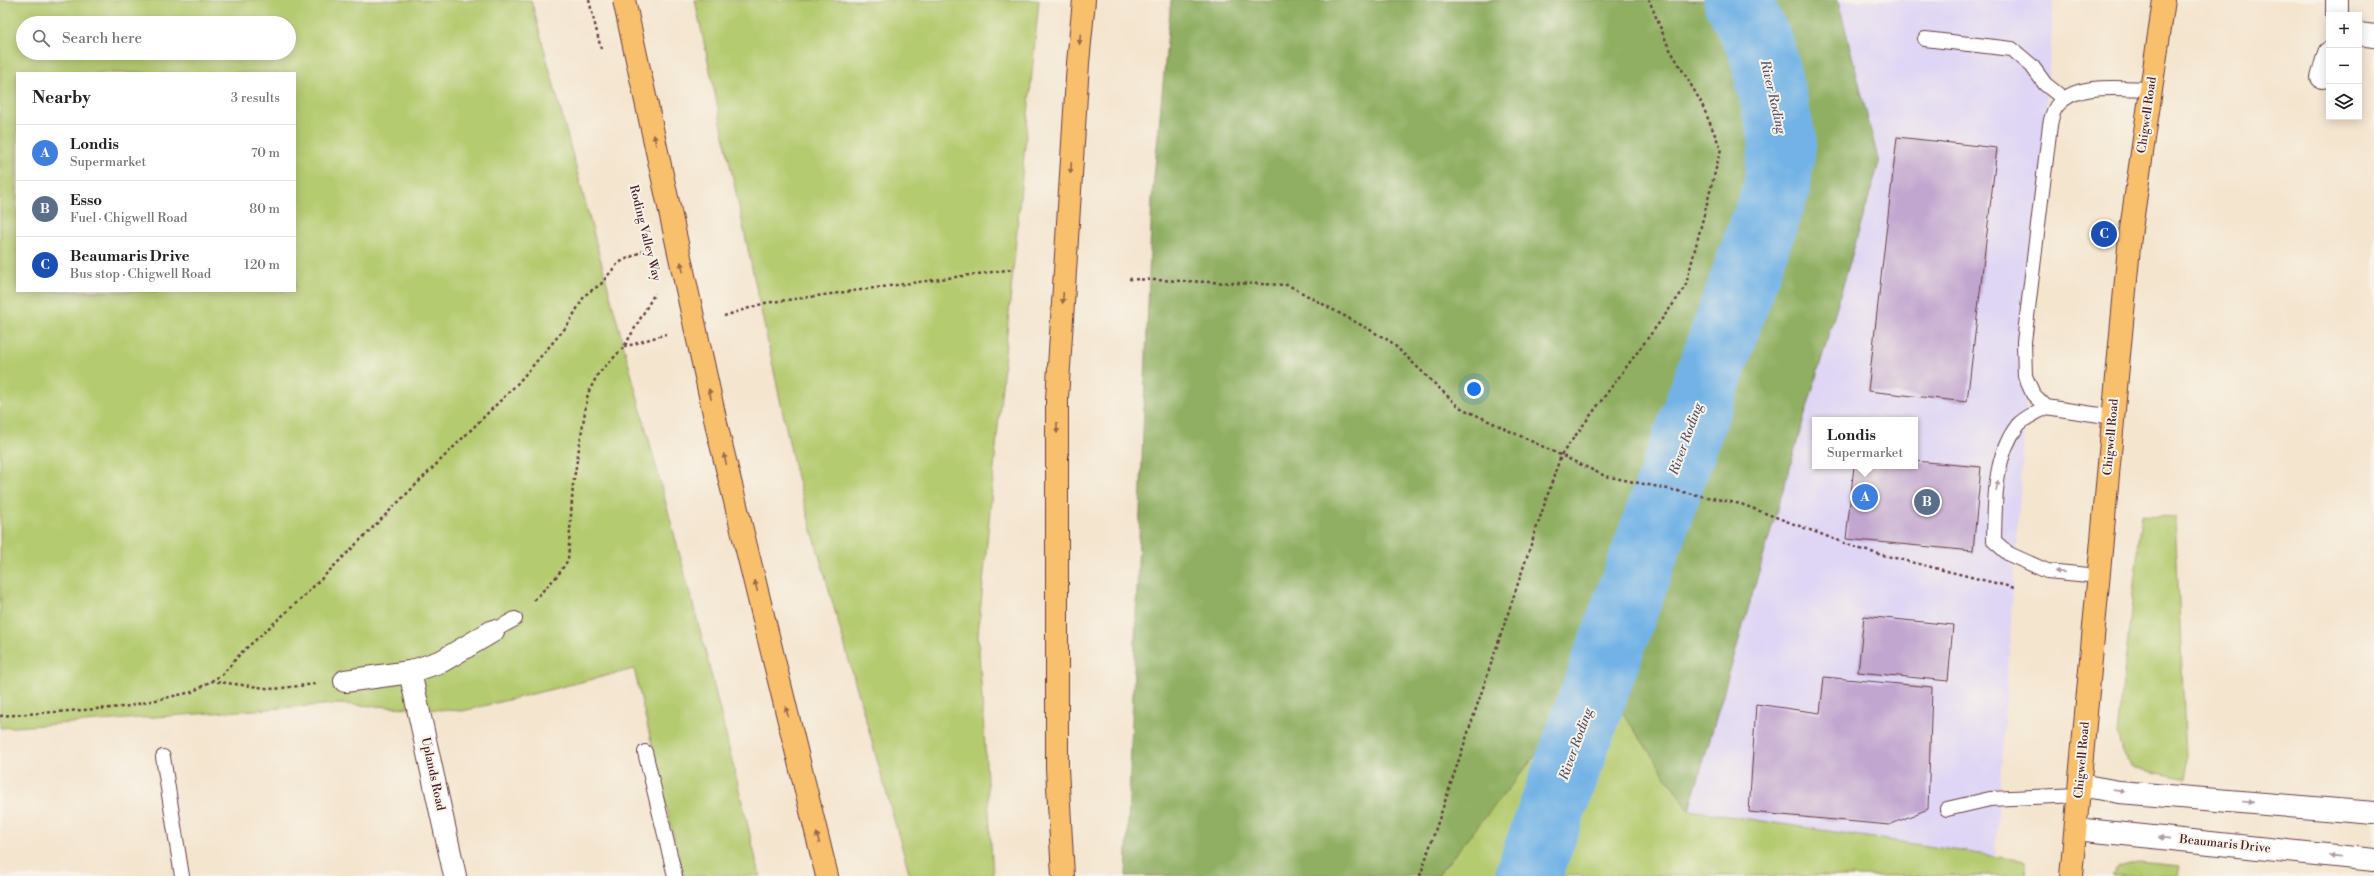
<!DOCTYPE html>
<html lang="en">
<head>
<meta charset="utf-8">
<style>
  body { margin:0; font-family:"Libre Bodoni",serif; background:#f2f2f2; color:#222 }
  .controls { position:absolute; right:12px; top:12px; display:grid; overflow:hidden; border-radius:0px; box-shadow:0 2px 10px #0003 }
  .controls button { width:36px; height:36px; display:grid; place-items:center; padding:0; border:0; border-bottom:1px solid #e0e0e0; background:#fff; color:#222; font:20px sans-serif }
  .you { position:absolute; left:1474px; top:389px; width:14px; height:14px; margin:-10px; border:3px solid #fff; border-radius:50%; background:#1a73e8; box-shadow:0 0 0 6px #1a73e833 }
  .badge { display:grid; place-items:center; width:26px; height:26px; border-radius:50%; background:#d1495b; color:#fff; font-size:13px; font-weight:700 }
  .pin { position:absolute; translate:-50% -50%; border:2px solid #fff; box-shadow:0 1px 4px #0006 }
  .popup { position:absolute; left:1812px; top:417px; width:106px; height:52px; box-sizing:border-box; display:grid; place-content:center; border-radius:0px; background:#fff; filter:drop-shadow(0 1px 3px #0005); font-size:13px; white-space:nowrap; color:#767676 }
  .popup b { font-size:15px; color:#222 }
  .popup::after { content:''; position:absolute; left:50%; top:100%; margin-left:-8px; border:8px solid transparent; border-top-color:#fff }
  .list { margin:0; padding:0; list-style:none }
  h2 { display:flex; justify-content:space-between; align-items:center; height:52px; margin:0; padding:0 16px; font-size:17px }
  h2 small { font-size:13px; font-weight:400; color:#767676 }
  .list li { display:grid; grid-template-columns:26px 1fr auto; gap:12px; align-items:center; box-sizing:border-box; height:56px; padding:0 16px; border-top:1px solid #e0e0e0 }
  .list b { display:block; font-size:15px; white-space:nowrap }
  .list p { margin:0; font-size:13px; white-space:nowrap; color:#767676 }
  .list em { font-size:13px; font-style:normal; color:#767676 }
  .icon { flex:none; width:22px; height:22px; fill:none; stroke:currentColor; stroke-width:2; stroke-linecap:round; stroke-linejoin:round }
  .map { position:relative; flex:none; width:2374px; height:876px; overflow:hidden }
  .search { position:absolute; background:#fff; box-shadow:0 2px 10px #0003; left:16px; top:16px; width:280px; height:44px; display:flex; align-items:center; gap:10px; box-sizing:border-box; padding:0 14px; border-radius:22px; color:#767676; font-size:15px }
  .panel { position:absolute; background:#fff; box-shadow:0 2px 10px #0003; left:16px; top:72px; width:280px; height:220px; border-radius:0px }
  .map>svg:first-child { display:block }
  .built { fill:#dfd5f5; fill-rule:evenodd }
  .green { fill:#b5cb70; stroke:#80754e; fill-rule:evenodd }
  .forest { fill:#90af62; stroke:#6d6746 }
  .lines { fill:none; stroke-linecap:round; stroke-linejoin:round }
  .river { stroke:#72b2e6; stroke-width:67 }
  .building { fill:#c1a6cf }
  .service-casing { stroke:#643d44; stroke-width:16 }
  .minor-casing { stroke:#643d44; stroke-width:24 }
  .primary-casing { stroke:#643d44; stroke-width:24 }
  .motorway-casing { stroke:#643d44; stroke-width:24 }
  .path { stroke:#643d44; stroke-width:2.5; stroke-dasharray:3 3; stroke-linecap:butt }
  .service { stroke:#fff; stroke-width:14 }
  .minor { stroke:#fff; stroke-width:22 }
  .primary { stroke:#f8bf6c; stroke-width:22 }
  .motorway { stroke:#f8bf6c; stroke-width:22 }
  .motorway-bridge-casing { stroke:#643d44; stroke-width:24; stroke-linecap:butt }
  .motorway-bridge { stroke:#f8bf6c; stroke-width:22 }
  .oneway { fill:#986748 }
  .oneway2 { fill:#ae9aa0 }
  .labels { text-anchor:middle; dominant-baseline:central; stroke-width:4; stroke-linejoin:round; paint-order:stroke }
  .street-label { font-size:12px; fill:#4a1f2b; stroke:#f7f3e8 }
  .water-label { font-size:13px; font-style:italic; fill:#58526c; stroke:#f7f3e8 }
</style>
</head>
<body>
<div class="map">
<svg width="2374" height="876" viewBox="0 0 2374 876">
  <rect width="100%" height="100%" fill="#f7f3e8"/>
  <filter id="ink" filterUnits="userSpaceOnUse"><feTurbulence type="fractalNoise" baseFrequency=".025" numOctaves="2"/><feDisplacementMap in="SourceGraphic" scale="8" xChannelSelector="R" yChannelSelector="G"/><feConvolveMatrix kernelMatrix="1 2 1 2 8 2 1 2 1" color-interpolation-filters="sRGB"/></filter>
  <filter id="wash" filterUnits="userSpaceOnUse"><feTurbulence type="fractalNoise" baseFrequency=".012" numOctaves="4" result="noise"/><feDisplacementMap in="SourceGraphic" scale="16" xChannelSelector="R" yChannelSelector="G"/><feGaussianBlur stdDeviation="0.9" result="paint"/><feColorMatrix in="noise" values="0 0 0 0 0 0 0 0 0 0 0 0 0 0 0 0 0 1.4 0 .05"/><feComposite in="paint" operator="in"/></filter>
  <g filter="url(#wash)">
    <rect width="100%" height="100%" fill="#f4e5cf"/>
    <path class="built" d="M1838,0H2054L1995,856L1689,810L1879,163ZM1815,420H1915V466H1815Z"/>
    <g class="green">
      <path d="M0,0H531L705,649L760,876H683L634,669L463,711L338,704L0,728ZM23,23H289V53H23ZM17,73H295V291H17Z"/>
      <path d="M695,0H1039L978,635L993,876H910L795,470Z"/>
      <path d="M2142,515L2175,517L2187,779L2133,768L2123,755L2117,734Z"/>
      <path d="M1599,677L1689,810L2026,861V876H1437Z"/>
      <path d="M2138,862L2179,866L2177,876H2112L2120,867Z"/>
    </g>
    <path class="forest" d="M1171,0H1838L1879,163L1689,810L1599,678L1437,876H1126L1152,198Z"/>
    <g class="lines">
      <path class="river" d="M1528,876L1776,190L1783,141L1761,47L1737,0"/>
    </g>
    <g id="blocks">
      <g class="building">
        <path d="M1897,137L1997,148L1967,402L1868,391Z"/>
        <path d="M1915,461L1981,467L1973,551L1846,539L1854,466H1915Z"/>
        <path d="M1864,616L1953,625L1948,681L1858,672Z"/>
        <path d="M1824,677L1932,687L1928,809L1889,825L1749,812L1756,704L1820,713Z"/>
      </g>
    </g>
  </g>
  <g filter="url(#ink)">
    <use href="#blocks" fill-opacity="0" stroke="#643d44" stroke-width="1"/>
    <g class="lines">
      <g class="service-casing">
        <g id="service">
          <path d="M1925,39L2012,49L2032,66L2045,84L2064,99"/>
          <path d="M2046,407C2038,412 2024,418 2018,425C1993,457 1995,503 1994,541L2009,554L2047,571L2099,576"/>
          <path d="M2113,417L2046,407L2033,394L2025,376L2024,342L2050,125C2051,119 2053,112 2056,107C2075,81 2123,89 2151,89"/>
          <path d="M493,631L515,619"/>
          <path d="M645,752L675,876"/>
          <path d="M163,757L182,876"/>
          <path d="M1947,809L1990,799L2079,795"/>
        </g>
      </g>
      <g class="minor-casing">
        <g id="minor">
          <path d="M2337,15V0"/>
          <path d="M2359,34L2374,36"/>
          <path d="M2322,77L2329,53"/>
          <path d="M410,672L455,876"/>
          <path d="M345,681L410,672L442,661L493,631"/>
          <path d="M2080,785L2119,792L2374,813"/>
          <path d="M2076,829L2374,860"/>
        </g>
      </g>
      <g class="primary-casing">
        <path id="primary" d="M2071,876L2130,236L2164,0"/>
      </g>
      <g class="motorway-casing">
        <g id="motorway">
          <path d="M718,432L827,876"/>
          <path d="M1063,876L1057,768V399L1078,63L1084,0"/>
        </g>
      </g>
      <g class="path">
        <path d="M589,0L601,49"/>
        <path d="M1129,279L1288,285L1390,341L1459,407L1605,476L1741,504L1863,550L2015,588"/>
        <path d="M724,316L765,303L1014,269"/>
        <path d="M624,347L666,334"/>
        <path d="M534,600L558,575L568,560L573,485L588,393L598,374L624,347L655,293"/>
        <path d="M211,681L274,689L315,684"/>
        <path d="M0,716L124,707L192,692L222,675L241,653L303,597L517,384L567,326L585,295L601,284L618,263L647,249"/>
        <path d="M1420,876L1561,455L1685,288L1721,149L1701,102L1668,46L1649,0"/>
      </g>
      <use href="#service" class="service"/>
      <use href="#minor" class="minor"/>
      <use href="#primary" class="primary"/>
      <use href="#motorway" class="motorway"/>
      <g class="motorway-bridge-casing">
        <path id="motorway-bridge" d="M624,0L718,432"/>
      </g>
      <use href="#motorway-bridge" class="motorway-bridge"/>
    </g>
    <defs><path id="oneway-solid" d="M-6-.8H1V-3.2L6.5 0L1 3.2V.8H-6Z"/></defs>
    <g class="oneway">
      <use href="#oneway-solid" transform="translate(1080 39) rotate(96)"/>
      <use href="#oneway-solid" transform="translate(655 140) rotate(-102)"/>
      <use href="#oneway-solid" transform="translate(1071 168) rotate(93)"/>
      <use href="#oneway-solid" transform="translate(682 267) rotate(-102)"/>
      <use href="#oneway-solid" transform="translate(1063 298) rotate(93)"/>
      <use href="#oneway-solid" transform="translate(710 394) rotate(-102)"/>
      <use href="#oneway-solid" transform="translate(1057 428) rotate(90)"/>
      <use href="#oneway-solid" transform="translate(725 459) rotate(-104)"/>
      <use href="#oneway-solid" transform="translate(756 586) rotate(-104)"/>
      <use href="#oneway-solid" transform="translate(787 712) rotate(-104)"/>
      <use href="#oneway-solid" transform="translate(818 838) rotate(-104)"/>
    </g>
    <g class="oneway2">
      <use href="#oneway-solid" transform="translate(1997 486) rotate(-79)"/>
      <use href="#oneway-solid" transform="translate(2060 572) rotate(-175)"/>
      <use href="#oneway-solid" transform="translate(2119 791) rotate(8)"/>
      <use href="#oneway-solid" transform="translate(2248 802) rotate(5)"/>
      <use href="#oneway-solid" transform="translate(2164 838) rotate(-174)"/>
      <use href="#oneway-solid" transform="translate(2335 856) rotate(-174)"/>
    </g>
  </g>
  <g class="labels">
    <g class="street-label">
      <text transform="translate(2147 115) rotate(-82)">Chigwell Road</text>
      <text transform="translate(645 233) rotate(76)">Roding Valley Way</text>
      <text transform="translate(2111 437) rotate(-85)">Chigwell Road</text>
      <text transform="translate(2082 760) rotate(-85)">Chigwell Road</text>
      <text transform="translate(433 774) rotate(78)">Uplands Road</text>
      <text transform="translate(2225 844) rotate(6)">Beaumaris Drive</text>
    </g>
    <g class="water-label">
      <text transform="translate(1773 97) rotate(77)">River Roding</text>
      <text transform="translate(1686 439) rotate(-70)">River Roding</text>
      <text transform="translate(1576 744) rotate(-70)">River Roding</text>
    </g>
  </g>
</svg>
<div class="controls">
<button>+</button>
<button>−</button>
<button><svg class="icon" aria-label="layers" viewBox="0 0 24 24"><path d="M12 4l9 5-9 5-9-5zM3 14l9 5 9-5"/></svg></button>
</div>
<div class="you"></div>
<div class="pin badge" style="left:1865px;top:497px;background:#3f7fe0">A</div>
<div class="popup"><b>Londis</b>Supermarket</div>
<div class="pin badge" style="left:1927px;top:502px;background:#5c6f8a">B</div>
<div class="pin badge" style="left:2104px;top:234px;background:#1a4fb4">C</div>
<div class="search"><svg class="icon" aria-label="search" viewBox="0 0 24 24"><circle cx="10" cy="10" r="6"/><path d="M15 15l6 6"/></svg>Search here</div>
<section class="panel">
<h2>Nearby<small>3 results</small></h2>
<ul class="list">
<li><span class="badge" style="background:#3f7fe0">A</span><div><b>Londis</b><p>Supermarket</p></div><em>70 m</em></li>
<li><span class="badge" style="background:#5c6f8a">B</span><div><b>Esso</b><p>Fuel · Chigwell Road</p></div><em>80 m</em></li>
<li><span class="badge" style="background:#1a4fb4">C</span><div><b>Beaumaris Drive</b><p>Bus stop · Chigwell Road</p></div><em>120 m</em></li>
</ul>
</section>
</div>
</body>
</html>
